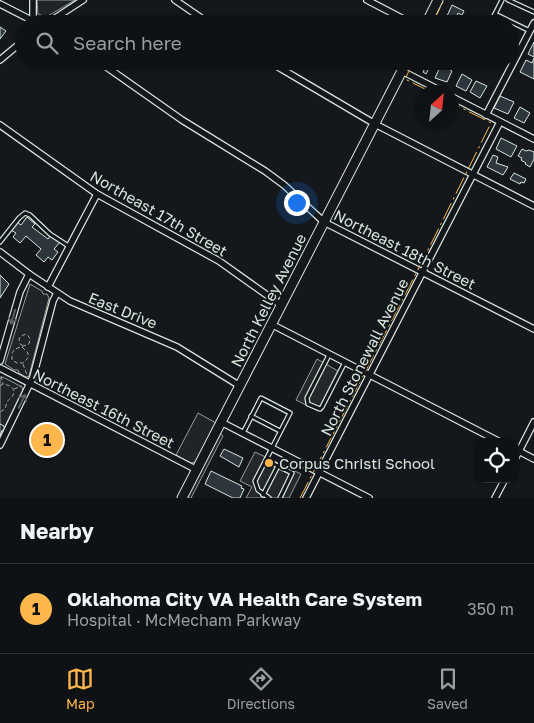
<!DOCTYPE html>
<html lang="en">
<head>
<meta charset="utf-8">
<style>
  body { margin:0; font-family:"Golos Text",sans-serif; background:#181b1e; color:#f1f3f6 }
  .controls { position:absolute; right:15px; bottom:15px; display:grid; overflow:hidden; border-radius:10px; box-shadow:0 1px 4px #0004 }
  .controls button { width:45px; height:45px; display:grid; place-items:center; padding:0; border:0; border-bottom:1px solid #2f3234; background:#0f1215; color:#f1f3f6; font:25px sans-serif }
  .compass { position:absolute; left:414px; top:85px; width:45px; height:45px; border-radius:50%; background:#0f1215; box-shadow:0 1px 4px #0004; rotate:27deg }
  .you { position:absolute; left:296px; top:202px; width:18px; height:18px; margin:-12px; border:4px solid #fff; border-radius:50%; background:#1a73e8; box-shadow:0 0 0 8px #1a73e833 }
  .badge { display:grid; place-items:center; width:32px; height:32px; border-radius:50%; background:#ffb74d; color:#111; font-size:16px; font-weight:700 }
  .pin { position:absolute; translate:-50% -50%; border:2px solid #fff; box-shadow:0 1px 5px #0006 }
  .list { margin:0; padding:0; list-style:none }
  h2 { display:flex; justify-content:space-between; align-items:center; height:65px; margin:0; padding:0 20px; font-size:21px }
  h2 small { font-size:16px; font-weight:400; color:#9b9ea0 }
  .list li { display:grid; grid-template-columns:32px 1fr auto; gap:15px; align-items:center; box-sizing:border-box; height:90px; padding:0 20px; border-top:1px solid #2f3234 }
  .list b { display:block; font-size:19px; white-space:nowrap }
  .list p { margin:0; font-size:16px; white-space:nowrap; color:#9b9ea0 }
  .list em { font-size:16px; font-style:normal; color:#9b9ea0 }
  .icon { flex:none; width:28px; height:28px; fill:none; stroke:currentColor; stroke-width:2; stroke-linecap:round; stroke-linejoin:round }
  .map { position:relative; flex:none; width:534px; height:498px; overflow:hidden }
  .search { position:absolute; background:#0f1215; box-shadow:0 1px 4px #0004; left:15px; right:15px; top:15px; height:55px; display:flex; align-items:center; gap:12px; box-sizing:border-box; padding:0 18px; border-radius:28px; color:#9b9ea0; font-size:19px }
  .sheet { height:155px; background:#0f1215 }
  nav { display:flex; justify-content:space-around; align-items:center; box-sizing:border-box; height:70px; border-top:1px solid #2f3234; background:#0f1215; font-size:14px; color:#9b9ea0 }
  nav a { display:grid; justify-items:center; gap:2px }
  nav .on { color:#ffb74d }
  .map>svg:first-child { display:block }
  .green { fill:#202428; stroke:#939e99 }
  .parking { fill:#24282b; stroke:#939e99 }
  .building { fill:#2c363c; stroke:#d8e6dc }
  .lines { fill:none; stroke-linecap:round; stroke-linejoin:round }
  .lane-casing { stroke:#d8e6dc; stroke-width:5.5 }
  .street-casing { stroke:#d8e6dc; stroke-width:8 }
  .secondary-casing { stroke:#d8e6dc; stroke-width:11 }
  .path { stroke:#9da8a2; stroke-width:1; stroke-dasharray:4 2.5; stroke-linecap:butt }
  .lane { stroke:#14181c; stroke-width:3 }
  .street { stroke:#14181c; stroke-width:5.5 }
  .secondary { stroke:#14181c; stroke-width:9 }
  .fence { stroke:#d8e6dc; stroke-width:1; stroke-dasharray:6 2.5; stroke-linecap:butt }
  .power { stroke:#ffb74d; stroke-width:1; stroke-dasharray:18 4 2.5 4; stroke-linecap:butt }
  .oneway { stroke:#59605f }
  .poi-dot { fill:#ffb74d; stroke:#14181c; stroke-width:2 }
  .labels { text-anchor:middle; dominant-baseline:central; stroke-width:4; stroke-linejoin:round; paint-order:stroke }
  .street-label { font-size:15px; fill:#d8e6dc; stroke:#14181c }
  .poi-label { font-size:15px; fill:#d8e6dc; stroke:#14181c; text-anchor:start }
</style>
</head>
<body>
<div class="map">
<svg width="534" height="498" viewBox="0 0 534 498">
  <rect width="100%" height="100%" fill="#14181c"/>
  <g class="green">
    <path d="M37,0H75L46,17L38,14Z"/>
    <path d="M30,284L42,291L43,294H47L49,298L29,376L26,377L19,373L18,370H14L5,364Z"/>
    <path d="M3,377L22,387L23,390L0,437V378Z"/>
    <path d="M198,413L216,423L196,462L191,463L176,455Z"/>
  </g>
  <g class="parking">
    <path d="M317,359L338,371L318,411L296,400Z"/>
    <path d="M220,433L223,436L191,498H187Z"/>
    <path d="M255,452L301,474L289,498H246L252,487L240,481Z"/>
  </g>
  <g class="building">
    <path d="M452,5L464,11L462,15L458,13L455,20L447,16Z"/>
    <path d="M0,27L6,31L0,39Z"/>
    <path d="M534,42V57L528,54Z"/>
    <path d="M534,58V79L520,72L526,60L532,63Z"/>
    <path d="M421,61H433L426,74L423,72L424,70L418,67Z"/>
    <path d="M441,65L452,71L447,82L435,78Z"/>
    <path d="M462,74L472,80L466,91L456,86Z"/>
    <path d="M476,81L487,86L480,98L470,92Z"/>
    <path d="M500,96L514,102L508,114L494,108Z"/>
    <path d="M520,107L530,113L524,123L514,118Z"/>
    <path d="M501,138L517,146L511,157L496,149Z"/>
    <path d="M522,149L526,151L529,150L534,152V159L530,167L525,164L526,163L521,160L522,158L518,156Z"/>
    <path d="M493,155L498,157L496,163L508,167L503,175L487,167Z"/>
    <path d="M514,173L526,179L524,183L521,182L520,184L510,179Z"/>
    <path d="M27,217L35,224L32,227L48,239L51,235L60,242L54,249L58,252L52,260L48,257L44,262L36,255L41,249L26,236L20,243L13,237L16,233L11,230L17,222L21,225Z"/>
    <path d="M0,275L9,284L0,298Z"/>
    <path d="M224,449L243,458L239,467L220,456Z"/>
    <path d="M211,471L242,486L241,488L244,489L240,498H233L205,484Z"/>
  </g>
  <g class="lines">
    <g class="lane-casing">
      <g id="lane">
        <path d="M508,0L534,12"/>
        <path d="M495,14L530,31"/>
        <path d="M490,24L502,0"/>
        <path d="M510,43L521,48"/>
        <path d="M0,242L19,218L25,213L30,215L50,234L70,247"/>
        <path d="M329,355L307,398L308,404L320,409L322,407L345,362"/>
        <path d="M251,416L280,431"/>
        <path d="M243,433L261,398L290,413L255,481L258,490L269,498"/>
        <path d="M266,460L292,473L280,498"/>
        <path d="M263,495L278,466"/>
      </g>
    </g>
    <g class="street-casing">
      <g id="street">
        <path d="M33,0V21"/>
        <path d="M175,0L210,24"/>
        <path d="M367,0L413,24"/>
        <path d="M0,4L39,24"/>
        <path d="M46,24L83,0"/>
        <path d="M0,60L24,40"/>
        <path d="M98,61L182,120L265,171L284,185L324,222L534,329"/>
        <path d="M268,61L375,124L534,206"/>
        <path d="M402,71L443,92"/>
        <path d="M452,97L534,139"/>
        <path d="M486,115L534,23"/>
        <path d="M0,125L97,194L219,261L281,305"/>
        <path d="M0,252L29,274L70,301L177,347L240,386"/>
        <path d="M48,287L97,194"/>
        <path d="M271,324L500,442"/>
        <path d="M0,361L20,292L29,274"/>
        <path d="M0,368L197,470"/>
        <path d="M221,422L369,498"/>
        <path d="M0,445L33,377L53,301L57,293"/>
        <path d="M515,449L534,459"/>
        <path d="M515,459L534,422"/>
        <path d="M306,498L500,122"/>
        <path d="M495,498L505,479"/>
      </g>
    </g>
    <g class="secondary-casing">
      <g id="secondary">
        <path d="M426,24L438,0"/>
        <path d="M182,498L407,61"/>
      </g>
    </g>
    <g class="path">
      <path d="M22,347L28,353V358L23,363H17L12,360V353L15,349L29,344L30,338L26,334L21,336L19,339L20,344L24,346"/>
      <path d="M23,364L27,375"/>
      <path d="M1,376L3,384"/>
      <path d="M0,386L3,384C11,385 18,390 11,398C10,399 8,400 8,401C6,403 6,406 5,409L0,412"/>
      <path d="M14,389L22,386"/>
    </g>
    <use href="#lane" class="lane"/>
    <use href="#street" class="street"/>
    <use href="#secondary" class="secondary"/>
    <path class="fence" d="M0,424L4,426L0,435"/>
    <g class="power">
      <path d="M432,24L444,0"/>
      <path d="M414,61L405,79L431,92"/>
      <path d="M300,498L425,256L491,123L452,103"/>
    </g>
  </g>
  <defs><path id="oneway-shaft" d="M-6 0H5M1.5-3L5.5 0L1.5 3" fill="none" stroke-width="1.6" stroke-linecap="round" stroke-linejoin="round" transform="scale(1.25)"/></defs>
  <g class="oneway">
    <use href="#oneway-shaft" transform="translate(13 317) rotate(107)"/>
    <use href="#oneway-shaft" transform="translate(22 401) rotate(-64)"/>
  </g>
  <circle class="poi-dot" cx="269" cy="463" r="5"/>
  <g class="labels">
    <g class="street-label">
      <text transform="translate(159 213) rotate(30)">Northeast 17th Street</text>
      <text transform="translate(405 249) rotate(27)">Northeast 18th Street</text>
      <text transform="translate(268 300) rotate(-63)">North Kelley Avenue</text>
      <text transform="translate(123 310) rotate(22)">East Drive</text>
      <text transform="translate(364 357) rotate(-63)">North Stonewall Avenue</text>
      <text transform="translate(104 408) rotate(27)">Northeast 16th Street</text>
    </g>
    <g class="poi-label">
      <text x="279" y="463">Corpus Christi School</text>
    </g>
  </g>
</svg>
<div class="controls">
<button><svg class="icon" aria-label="locate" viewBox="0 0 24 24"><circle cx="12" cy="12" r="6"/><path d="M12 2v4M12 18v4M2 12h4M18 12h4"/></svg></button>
</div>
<svg class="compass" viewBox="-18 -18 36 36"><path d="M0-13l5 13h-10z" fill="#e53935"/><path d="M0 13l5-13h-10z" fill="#9b9ea0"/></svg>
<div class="you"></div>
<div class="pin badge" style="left:47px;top:440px">1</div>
<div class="search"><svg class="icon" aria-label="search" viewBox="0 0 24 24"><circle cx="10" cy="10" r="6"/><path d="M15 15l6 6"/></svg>Search here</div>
</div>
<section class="sheet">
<h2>Nearby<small></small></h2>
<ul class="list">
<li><span class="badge">1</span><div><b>Oklahoma City VA Health Care System</b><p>Hospital · McMecham Parkway</p></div><em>350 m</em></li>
</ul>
</section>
<nav>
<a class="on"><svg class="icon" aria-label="map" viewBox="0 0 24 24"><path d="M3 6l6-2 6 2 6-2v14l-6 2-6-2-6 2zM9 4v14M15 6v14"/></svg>Map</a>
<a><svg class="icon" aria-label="directions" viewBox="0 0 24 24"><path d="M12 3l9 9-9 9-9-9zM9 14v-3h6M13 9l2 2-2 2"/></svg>Directions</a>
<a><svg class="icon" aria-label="saved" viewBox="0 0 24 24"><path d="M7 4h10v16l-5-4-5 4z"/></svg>Saved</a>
</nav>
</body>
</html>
